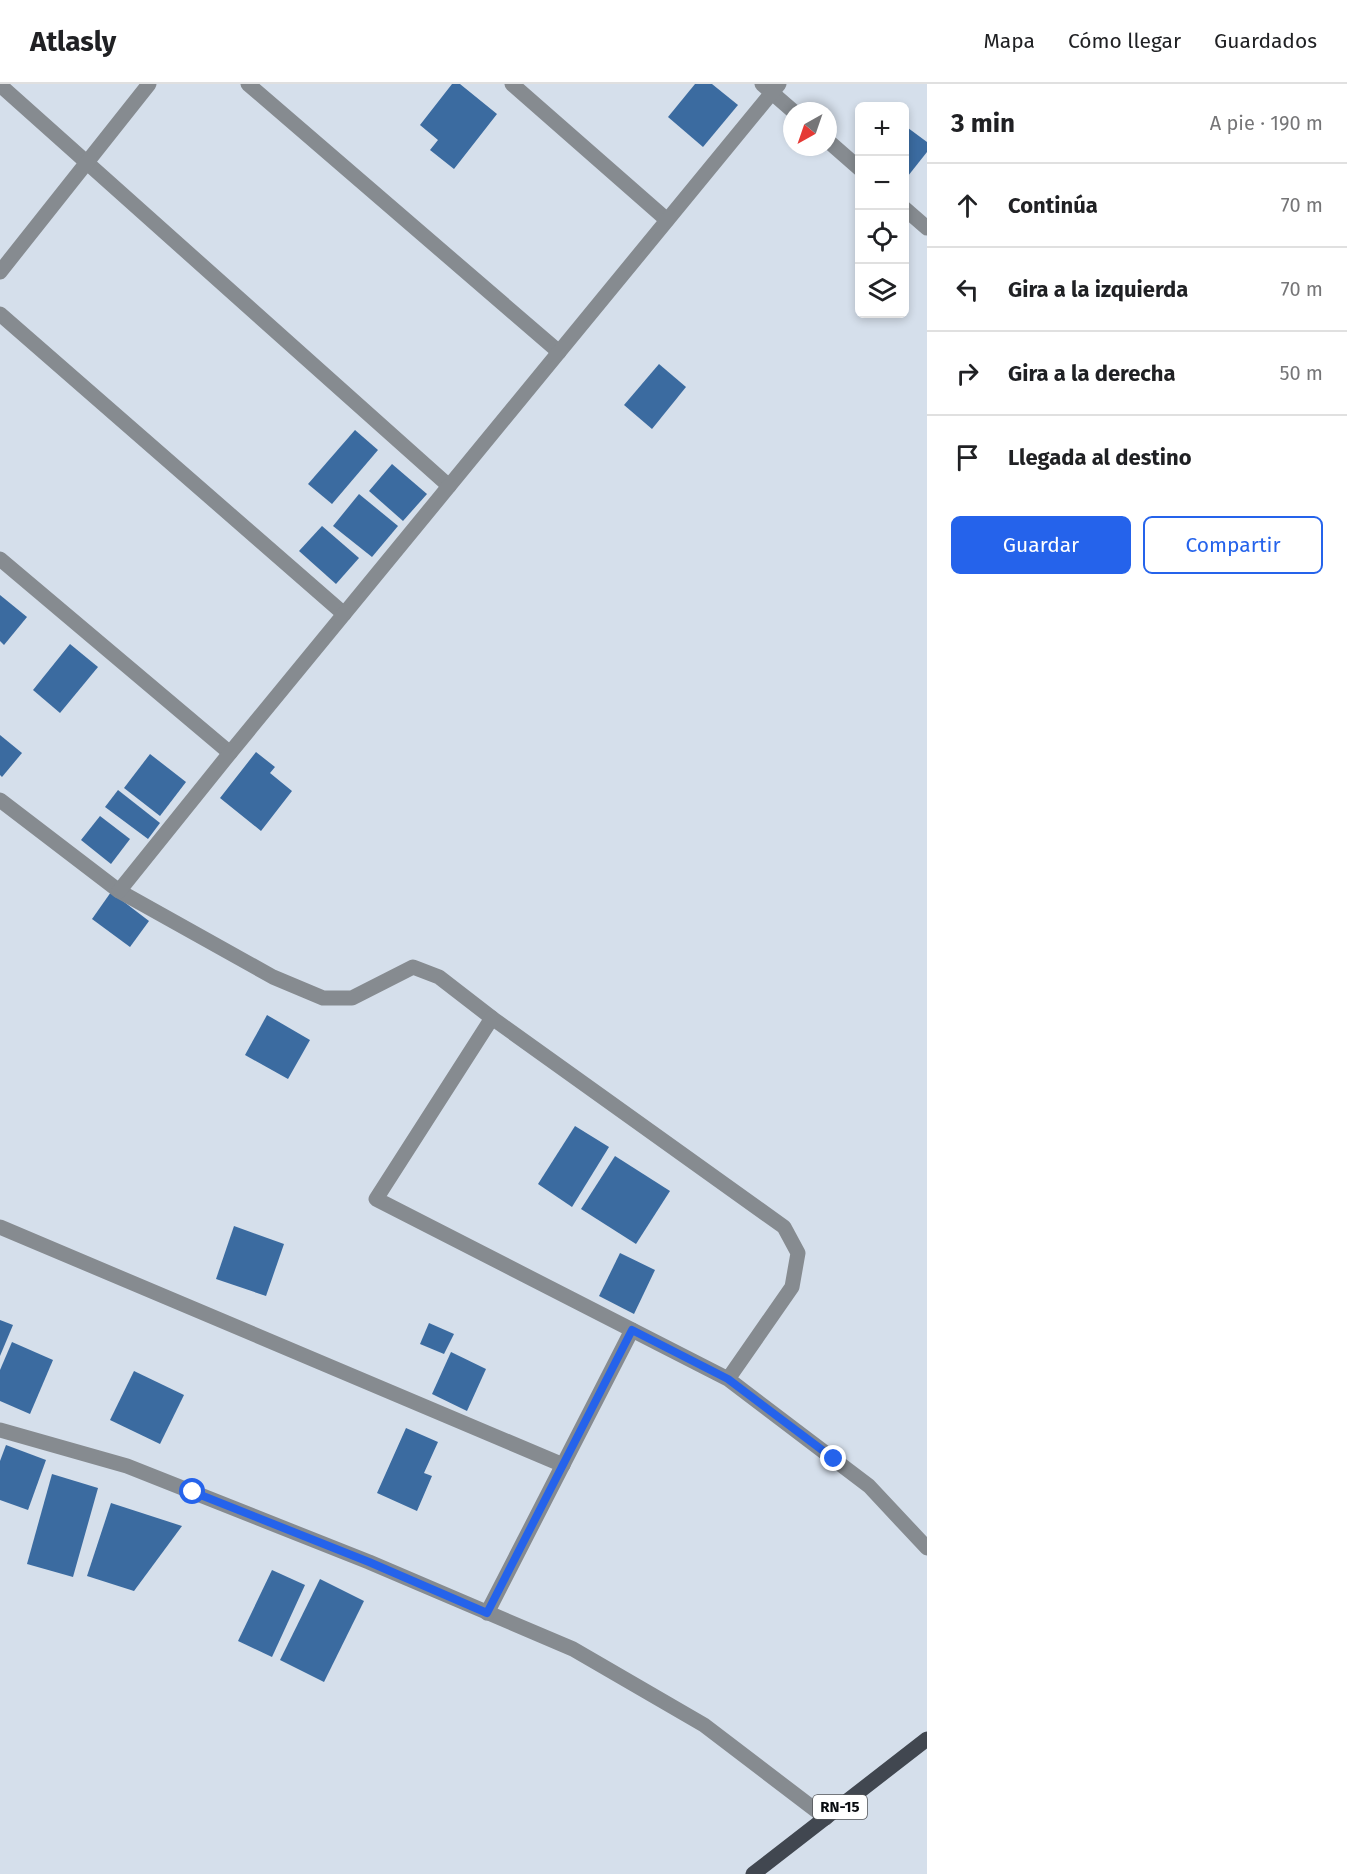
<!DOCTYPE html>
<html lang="es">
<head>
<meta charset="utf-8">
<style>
  body { margin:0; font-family:"Fira Sans",sans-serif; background:#f2f2f2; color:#202124 }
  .controls { position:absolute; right:18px; top:18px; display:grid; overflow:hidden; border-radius:9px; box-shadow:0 3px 9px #0003 }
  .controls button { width:54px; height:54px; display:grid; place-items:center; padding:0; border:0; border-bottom:2px solid #e0e0e0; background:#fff; color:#202124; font:30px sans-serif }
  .compass { position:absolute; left:783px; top:18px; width:54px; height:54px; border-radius:50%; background:#fff; box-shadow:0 3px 9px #0003; rotate:220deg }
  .stop { position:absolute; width:18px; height:18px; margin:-14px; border:4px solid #2563eb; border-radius:50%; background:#fff }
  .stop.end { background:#2563eb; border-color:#fff; box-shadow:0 2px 6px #0008 }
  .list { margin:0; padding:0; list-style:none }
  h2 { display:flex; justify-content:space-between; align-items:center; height:78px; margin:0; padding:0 24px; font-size:26px }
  h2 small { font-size:20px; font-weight:400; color:#757577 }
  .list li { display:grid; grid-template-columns:39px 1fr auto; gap:18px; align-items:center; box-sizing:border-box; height:84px; padding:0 24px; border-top:2px solid #e0e0e0 }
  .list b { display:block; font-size:22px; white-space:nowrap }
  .list em { font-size:20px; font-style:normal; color:#757577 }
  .actions { display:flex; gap:12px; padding:18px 24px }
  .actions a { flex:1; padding:14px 0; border:2px solid #2563eb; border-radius:9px; text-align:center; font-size:21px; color:#2563eb }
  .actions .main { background:#2563eb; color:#fff }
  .icon { flex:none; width:33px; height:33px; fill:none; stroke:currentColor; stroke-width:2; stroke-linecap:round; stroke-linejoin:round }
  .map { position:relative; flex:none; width:927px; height:1790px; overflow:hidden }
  header { display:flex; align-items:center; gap:36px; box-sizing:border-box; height:84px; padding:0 30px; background:#fff; border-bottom:2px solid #e0e0e0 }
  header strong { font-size:28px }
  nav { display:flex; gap:33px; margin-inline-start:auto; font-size:21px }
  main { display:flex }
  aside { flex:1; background:#fff }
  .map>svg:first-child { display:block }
  .building { fill:#3b6ba0 }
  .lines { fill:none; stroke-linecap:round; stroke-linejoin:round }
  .street { stroke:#868b90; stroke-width:15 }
  .primary { stroke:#414750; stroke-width:15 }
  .route { stroke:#2563eb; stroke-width:8 }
  .labels { text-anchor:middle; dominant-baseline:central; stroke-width:4.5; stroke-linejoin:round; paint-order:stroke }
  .shield { fill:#fff; stroke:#535558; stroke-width:1.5 }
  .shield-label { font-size:15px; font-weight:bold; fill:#090c10 }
</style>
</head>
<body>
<header>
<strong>Atlasly</strong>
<nav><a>Mapa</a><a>Cómo llegar</a><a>Guardados</a></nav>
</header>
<main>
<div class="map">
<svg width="927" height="1790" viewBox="0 0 927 1790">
  <rect width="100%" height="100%" fill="#d5dfeb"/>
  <g class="building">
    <path d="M452,0H460L497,30L454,85L430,66L438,56L420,41Z"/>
    <path d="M695,0H712L738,21L703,63L668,33Z"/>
    <path d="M904,41L927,58V68L904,97Z"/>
    <path d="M659,280L686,303L652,345L624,321Z"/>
    <path d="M355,346L378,366L332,420L308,400Z"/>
    <path d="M392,380L427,410L403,437L369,407Z"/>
    <path d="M359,410L398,442L372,473L333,442Z"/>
    <path d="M322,442L359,474L336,500L299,467Z"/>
    <path d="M0,511L27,533L4,561L0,557Z"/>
    <path d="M70,560L98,583L60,629L33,606Z"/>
    <path d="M0,651L22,669L2,693L0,691Z"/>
    <path d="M256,668L275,683L270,689L292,707L261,747L220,714Z"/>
    <path d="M150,670L186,698L160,732L124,704Z"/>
    <path d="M118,706L160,739L148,755L105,723Z"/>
    <path d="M100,732L130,755L111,780L81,756Z"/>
    <path d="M111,808L149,837L130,863L92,835Z"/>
    <path d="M267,931L310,956L288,995L245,971Z"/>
    <path d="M575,1042L609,1063L572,1123L538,1100Z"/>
    <path d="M615,1072L670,1107L636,1160L581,1125Z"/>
    <path d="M234,1142L284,1160L266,1212L216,1195Z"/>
    <path d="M620,1169L655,1186L634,1230L599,1212Z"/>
    <path d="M0,1236L13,1241L0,1272Z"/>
    <path d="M429,1239L454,1250L444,1270L420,1260Z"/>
    <path d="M12,1258L53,1276L30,1330L0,1317V1286Z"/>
    <path d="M451,1268L486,1285L467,1327L432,1310Z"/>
    <path d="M134,1287L184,1311L160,1360L110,1336Z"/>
    <path d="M406,1344L438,1358L424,1389L432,1392L417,1427L377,1409Z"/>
    <path d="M6,1361L46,1376L28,1426L0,1416V1377Z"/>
    <path d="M52,1390L98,1404L73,1493L27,1480Z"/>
    <path d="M111,1419L182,1442L134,1507L87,1492Z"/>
    <path d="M272,1486L305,1501L272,1573L238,1557Z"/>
    <path d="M320,1495L364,1517L324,1598L280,1576Z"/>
  </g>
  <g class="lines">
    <g class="street">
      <path d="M248,0L559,268"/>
      <path d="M512,0L667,136"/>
      <path d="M762,0L793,27"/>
      <path d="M0,1L449,402"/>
      <path d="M828,57L860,85"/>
      <path d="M904,124L927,144"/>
      <path d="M0,188L149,0"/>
      <path d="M0,230L344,530"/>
      <path d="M0,475L230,669"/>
      <path d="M0,716L119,807L273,893L323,914H352L413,883L439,893L492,934"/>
      <path d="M119,807L230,669L779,0"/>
      <path d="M0,1143L563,1381"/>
      <path d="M728,1295L792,1203L798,1169L784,1143L492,934L376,1115L728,1295L869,1402L927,1464"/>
      <path d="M0,1346L127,1382L369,1478L573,1565L704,1641L826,1734"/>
      <path d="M487,1529L632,1246"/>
    </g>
    <path class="primary" d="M753,1790L927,1655"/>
  </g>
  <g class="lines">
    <path class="route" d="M193,1408L369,1478L487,1529L632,1246L728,1295L834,1375"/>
  </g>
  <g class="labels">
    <rect class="shield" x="813" y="1711" width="54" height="24" rx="4.5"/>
    <g class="shield-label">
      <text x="840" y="1723">RN-15</text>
    </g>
  </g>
</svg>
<div class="controls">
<button>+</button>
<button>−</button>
<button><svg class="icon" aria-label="locate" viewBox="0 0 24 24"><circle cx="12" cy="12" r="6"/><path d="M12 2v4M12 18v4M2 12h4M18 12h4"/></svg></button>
<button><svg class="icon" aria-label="layers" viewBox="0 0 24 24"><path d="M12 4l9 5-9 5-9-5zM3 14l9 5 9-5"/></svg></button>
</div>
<svg class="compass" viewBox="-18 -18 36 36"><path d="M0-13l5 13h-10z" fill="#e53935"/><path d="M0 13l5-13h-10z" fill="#757577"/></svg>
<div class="stop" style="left:193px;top:1408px"></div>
<div class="stop end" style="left:834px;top:1375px"></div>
</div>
<aside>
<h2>3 min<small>A pie · 190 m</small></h2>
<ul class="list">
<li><svg class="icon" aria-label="ahead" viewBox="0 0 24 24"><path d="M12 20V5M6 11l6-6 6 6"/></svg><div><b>Continúa</b></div><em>70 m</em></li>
<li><svg class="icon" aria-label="left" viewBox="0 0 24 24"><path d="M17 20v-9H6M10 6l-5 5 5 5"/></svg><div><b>Gira a la izquierda</b></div><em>70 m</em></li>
<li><svg class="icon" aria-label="right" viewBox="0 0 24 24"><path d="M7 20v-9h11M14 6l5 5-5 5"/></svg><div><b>Gira a la derecha</b></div><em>50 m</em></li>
<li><svg class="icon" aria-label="arrive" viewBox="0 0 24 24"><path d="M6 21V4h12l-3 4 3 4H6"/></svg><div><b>Llegada al destino</b></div></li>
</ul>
<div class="actions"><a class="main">Guardar</a><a>Compartir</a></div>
</aside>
</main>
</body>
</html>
